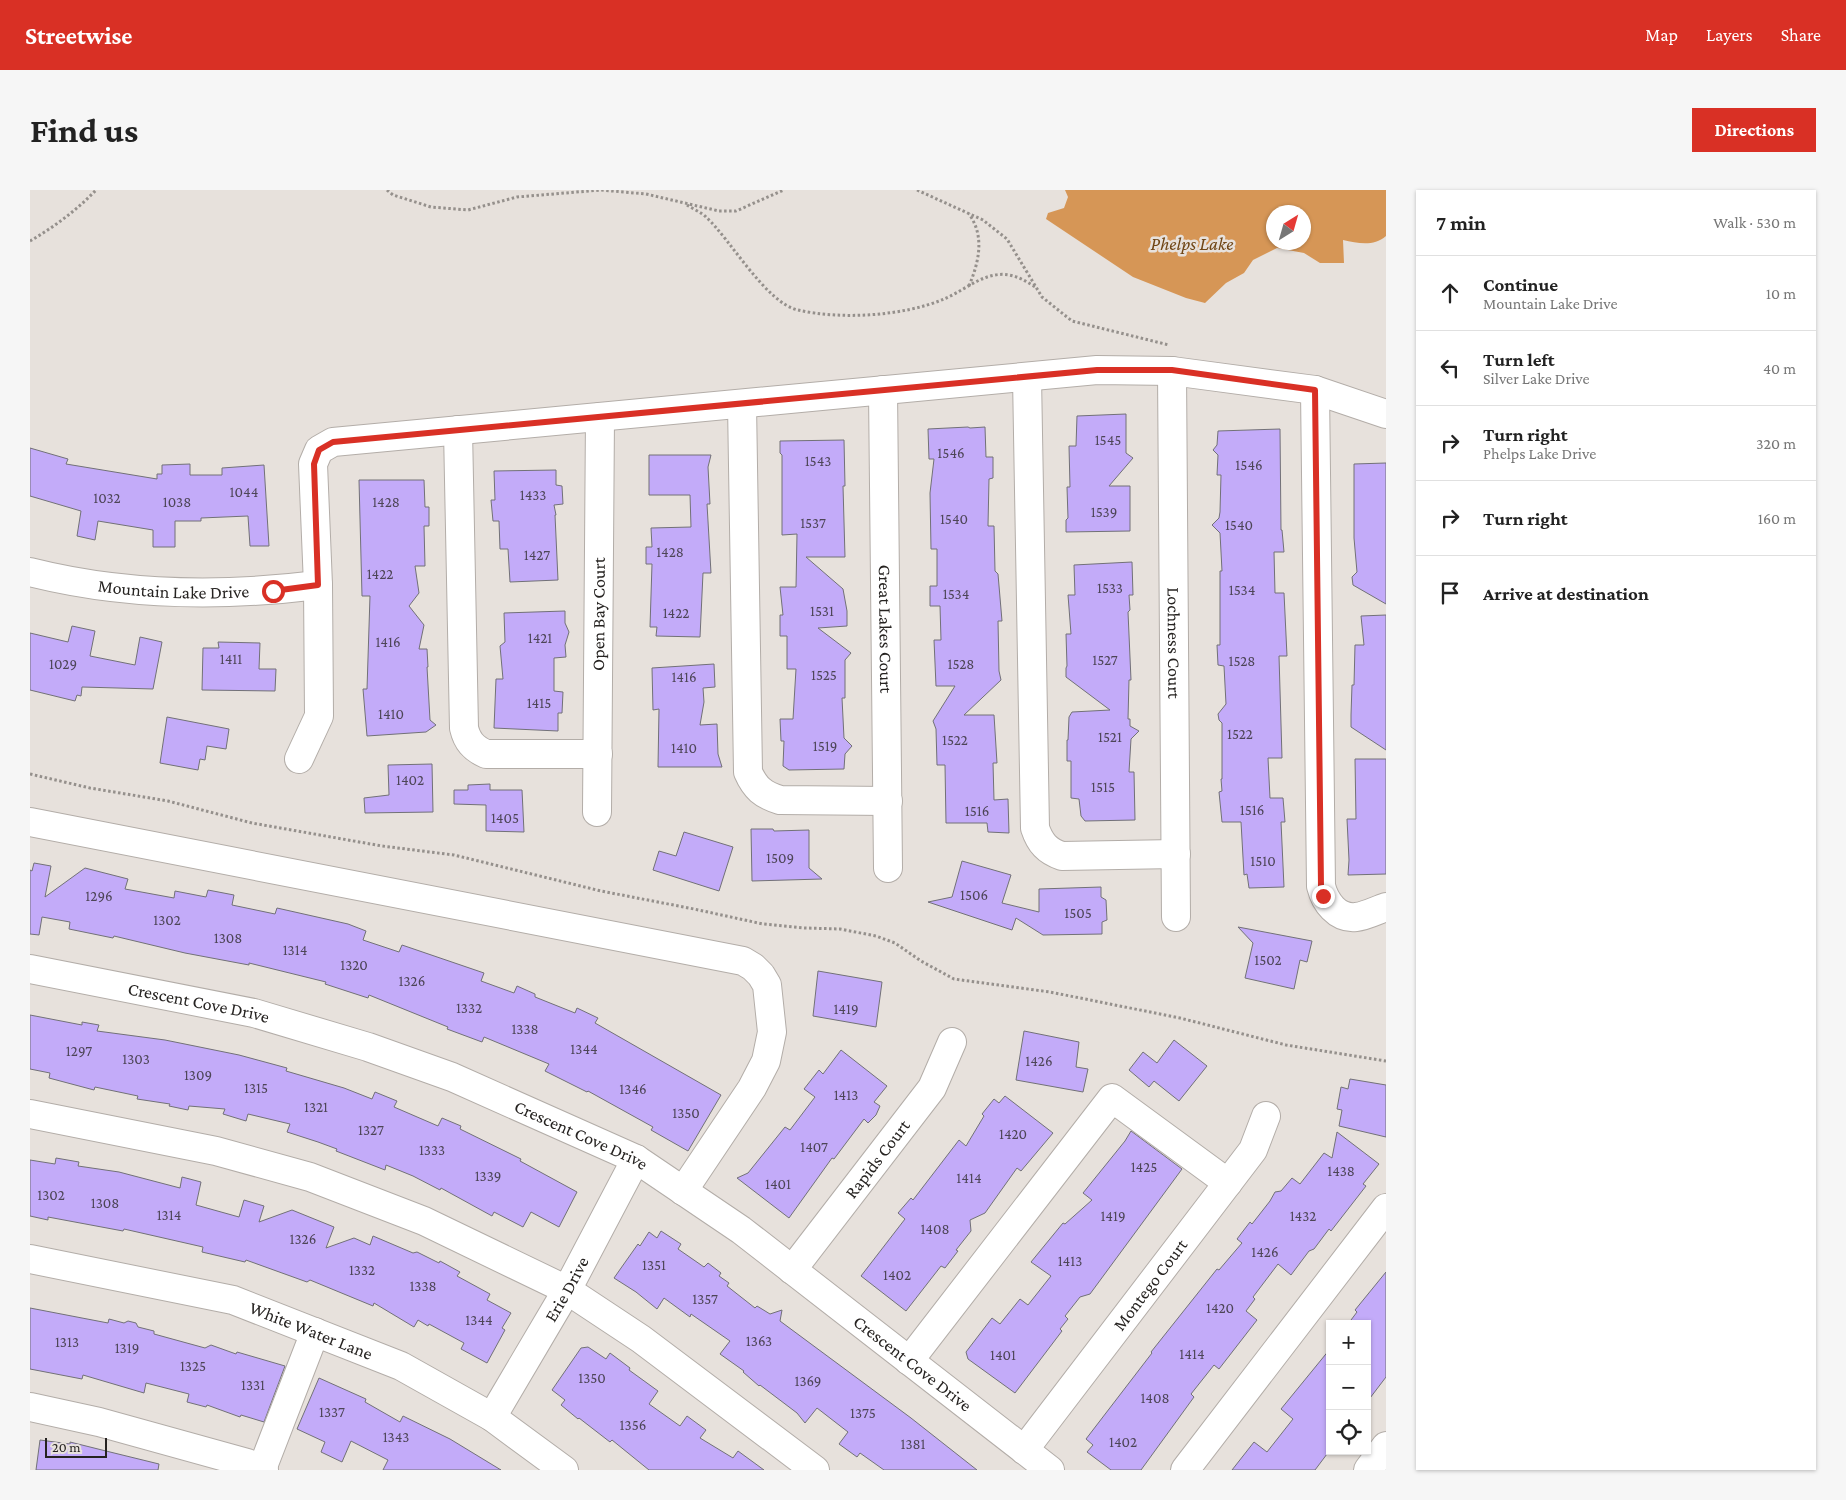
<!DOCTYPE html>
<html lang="en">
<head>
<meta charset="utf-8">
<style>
  body { margin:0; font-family:"Crimson Pro",serif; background:#f6f6f6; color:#222 }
  .controls { position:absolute; right:15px; bottom:15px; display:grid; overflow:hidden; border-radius:0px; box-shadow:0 1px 4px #0004 }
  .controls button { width:45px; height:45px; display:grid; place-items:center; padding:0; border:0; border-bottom:1px solid #e0e0e0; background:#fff; color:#222; font:25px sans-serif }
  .compass { position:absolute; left:1236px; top:15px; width:45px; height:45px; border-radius:50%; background:#fff; box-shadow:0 1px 4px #0004; rotate:37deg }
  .scale { position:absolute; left:15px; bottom:12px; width:62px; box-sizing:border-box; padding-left:5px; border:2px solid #262321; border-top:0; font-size:14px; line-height:18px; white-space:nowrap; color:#262321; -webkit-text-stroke:4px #e7e1dc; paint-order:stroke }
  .stop { position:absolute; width:15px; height:15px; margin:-11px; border:4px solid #d93025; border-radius:50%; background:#fff }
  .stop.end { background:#d93025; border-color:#fff; box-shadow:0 1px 5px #0008 }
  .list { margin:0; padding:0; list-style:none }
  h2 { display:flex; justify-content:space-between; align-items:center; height:65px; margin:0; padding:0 20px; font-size:21px }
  h2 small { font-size:16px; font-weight:400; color:#767676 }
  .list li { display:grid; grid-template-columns:32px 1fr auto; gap:15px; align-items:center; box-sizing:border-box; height:75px; padding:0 20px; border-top:1px solid #e0e0e0 }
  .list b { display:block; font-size:19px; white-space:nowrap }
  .list p { margin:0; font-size:16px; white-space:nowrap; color:#767676 }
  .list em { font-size:16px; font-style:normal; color:#767676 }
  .icon { flex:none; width:28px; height:28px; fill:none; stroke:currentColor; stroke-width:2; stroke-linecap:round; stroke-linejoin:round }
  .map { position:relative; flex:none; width:1356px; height:1280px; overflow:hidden; border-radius:0px }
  header { display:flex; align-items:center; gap:30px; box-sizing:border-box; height:70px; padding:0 25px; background:#d93025; color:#fff }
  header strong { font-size:24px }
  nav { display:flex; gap:28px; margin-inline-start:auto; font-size:18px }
  .intro { display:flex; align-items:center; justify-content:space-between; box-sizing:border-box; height:120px; padding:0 30px }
  h1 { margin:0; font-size:35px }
  .button { padding:12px 22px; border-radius:0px; background:#d93025; color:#fff; font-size:18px; font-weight:700 }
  main { display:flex; gap:30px; padding:0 30px }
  aside { flex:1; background:#fff; border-radius:0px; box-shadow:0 1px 4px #0004 }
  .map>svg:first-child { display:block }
  .water { fill:#d69656; fill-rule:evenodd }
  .building { fill:#c3abf9; stroke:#727177 }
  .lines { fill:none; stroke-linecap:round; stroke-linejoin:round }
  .minor-casing { stroke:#b3ada8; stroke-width:30 }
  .path { stroke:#95908c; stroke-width:3; stroke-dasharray:2.5 2.5; stroke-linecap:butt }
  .minor { stroke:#fff; stroke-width:28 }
  .route { stroke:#d93025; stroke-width:6 }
  .labels { text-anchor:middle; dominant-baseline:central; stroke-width:5; stroke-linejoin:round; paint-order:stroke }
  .number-label { font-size:15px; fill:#4d4557 }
  .street-label { font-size:18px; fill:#262321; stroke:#e7e1dc }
  .water-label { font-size:19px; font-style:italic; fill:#6f4514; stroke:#e7e1dc }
</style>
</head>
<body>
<header>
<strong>Streetwise</strong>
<nav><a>Map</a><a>Layers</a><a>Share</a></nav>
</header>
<div class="intro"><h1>Find us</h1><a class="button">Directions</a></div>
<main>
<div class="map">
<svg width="1356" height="1280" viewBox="0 0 1356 1280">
  <rect width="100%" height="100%" fill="#e7e1dc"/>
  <path class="water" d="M1035,0H1356V46C1343,57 1328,53 1313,50L1314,73H1290L1274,63L1247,58L1223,70L1214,83L1196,93L1175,113L1156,108L1103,87L1016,29L1018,23L1034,18L1038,7ZM1244,22H1274V52H1244Z"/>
  <g class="building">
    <path d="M1096,224V263L1103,268L1079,296H1100V341L1036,342V330L1038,328L1037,297H1040L1039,256H1046L1047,226Z"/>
    <path d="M938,237L940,238L955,237L956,267H963V288L959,289L958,336H964L965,381L968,384L972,431H968L969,481L971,490L934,525H964L967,573H963L964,610L978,609L979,643L958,642L957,633H916L915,575H907L906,539L903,531L925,496H906L904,450H911L910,416H900V396H907V359H901L900,303L904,269H899L898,239Z"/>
    <path d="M1250,239L1251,340H1252L1254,362H1244L1245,403H1254L1257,466H1249L1252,568H1238L1240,608H1253L1255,632H1251L1254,697L1219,698L1217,684L1214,685L1211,632H1192L1189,602L1192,601L1191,589H1192V533L1189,530L1188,524L1196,514L1194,476L1188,475L1187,455H1190V381H1192L1190,343L1182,335L1189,328L1190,322L1191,285H1187L1188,265L1183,260L1187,255L1188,241Z"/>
    <path d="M814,250L815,296H813L815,367H776L813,399L817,421V436L788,438L821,463L815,470V508H812L814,548L822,556L815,564L814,579L759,580L753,576L754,551H751L750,529H763L766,479H757V446H750V425H753L750,397H766L767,344L752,345V265L750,263V251Z"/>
    <path d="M0,258L38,269L36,274L127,289V284H132V275L160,274V285H192V278L234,275L239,356H220L218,326L171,328V331H145V357H123V340L68,331L65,350L47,346L51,321L0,306Z"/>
    <path d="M619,265H681L678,277L680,314H677L681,383H673L670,447L626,446L627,437H620L622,374H616V357H622L621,338L661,337L660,305H619Z"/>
    <path d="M1356,273V414L1323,395L1322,387L1327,382L1324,348V274Z"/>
    <path d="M526,280V295L532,296L533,314L524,315L526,325H525L528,390L480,392L478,359H470L469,331H463L461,310H465L464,281Z"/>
    <path d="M329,290H394L395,317H399V336H394L395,376H385L389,403L379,416L394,435L389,459H397L398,477H397L400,530L406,535L396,542L337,546L333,499H337L340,406H332Z"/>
    <path d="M1102,372L1103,405H1099L1100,420L1098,422L1101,490H1099L1098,529H1100V536L1109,541L1101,549L1099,582H1104L1105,630L1055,631L1051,626L1049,609L1041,608V571H1037V550H1038L1039,527L1042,522L1080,520L1036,487V478L1037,476L1036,444H1041L1038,405H1045L1044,375Z"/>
    <path d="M535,421V433L539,442L535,455L536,467L524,468V501L533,502L532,523H528V541L464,538L466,489H473L470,456L475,452L474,423Z"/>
    <path d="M1356,425V560L1321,537V525L1322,495H1324L1325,455H1334L1331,426Z"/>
    <path d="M42,436L65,441L60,466L105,475L110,447L132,452L123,499L52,497L51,506L47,505L45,511L0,500V443L38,452Z"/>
    <path d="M188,452L230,453L229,479H246L245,501L172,500L173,458H189Z"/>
    <path d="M684,474L685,497L673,498L674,512L670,535L687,534L688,564L692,577H628L629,519L623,520L622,478Z"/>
    <path d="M137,527L199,539L196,559L177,556L175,570L170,569L168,580L130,573Z"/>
    <path d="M1325,569H1356V684L1318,685L1319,670L1317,629H1326Z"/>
    <path d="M402,574L403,622L335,623L334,608L359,605L358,575Z"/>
    <path d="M460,594V600H492L494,642L456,641V615L424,614V600H438V595Z"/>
    <path d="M721,639H743L744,641L779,640V678L792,689L722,691Z"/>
    <path d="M654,642L703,657L689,701L623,680L629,661L646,666Z"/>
    <path d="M932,671L981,685L972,713L1009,722V699L1071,697V707L1076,710L1077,730L1072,732V744L1013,745L986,728L982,740L898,712L922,707Z"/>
    <path d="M4,673L21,676L15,707L55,678L98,689L95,699L144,708L145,701L176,707L178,700L204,705L202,715L245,724L247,718L318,734L336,741L333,750L369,762L372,755L454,783L451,791L484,803L487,796L505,804V807L545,823L547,818L568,828L565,833L691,905L658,961L621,940L623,937L558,901L557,902L515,881L519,874L454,847L452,852L417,839L418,837L339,805L338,808L295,794L296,792L219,773V775L155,763L84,746L83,748L39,739L40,732L12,727L9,745L0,744V680L2,681Z"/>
    <path d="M1208,737L1282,751L1277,772L1270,770L1264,799L1215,788L1223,753Z"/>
    <path d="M788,781L852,792L846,837L783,826Z"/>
    <path d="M0,825L52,835V832L69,835L67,841L135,850L209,865L257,878L256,881L314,898L342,909L345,902L367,911L364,917L408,936L412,928L431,936L430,939L491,969L490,971L547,1002L529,1037L501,1022L493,1037L464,1022L462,1026L411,998L410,1000L383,986L356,975L355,980L306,961L307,959L288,952L257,942L260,934L218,924L216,931L193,924L195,919L159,916L158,920L139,916L140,914L107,909L108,906L65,897L64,900L19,888L20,883L0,879Z"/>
    <path d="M994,841L1049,852L1046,877L1058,879L1053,902L986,890Z"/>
    <path d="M1144,850L1177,876L1149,911L1124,891L1119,897L1099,880L1113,862L1127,873Z"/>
    <path d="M811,860L857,896L844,912L850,916L846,925L838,933L834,929L804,969L802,968L759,1028L707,988L718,983L755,937L760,940L785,907L774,899L789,880L793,884Z"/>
    <path d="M1320,889L1356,895V947L1309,936L1312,920L1307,919L1311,897L1318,899Z"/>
    <path d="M975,906L1023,943L991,981L987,978L955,1023L940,1030L941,1041L926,1060L928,1061L915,1078L911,1076L876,1121L831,1086L875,1029L868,1023L881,1008L883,1010L929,950L936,956L954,926L952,924L964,909L969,913Z"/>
    <path d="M1101,941L1152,979L1060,1104L1050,1107L1035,1126L1038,1129L1030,1139L1032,1141L985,1203L938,1169L936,1162L962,1128L970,1134L990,1109L998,1115L1021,1086L1001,1072L1033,1033L1035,1034L1062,1010L1053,1003L1095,951Z"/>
    <path d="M1307,942L1349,974L1333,994L1336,996L1301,1041L1299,1039L1284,1059L1279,1061L1261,1085L1248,1074L1223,1107L1225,1109L1216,1121L1227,1130L1189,1179L1184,1175L1161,1204L1164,1207L1111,1280H1081L1057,1262L1063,1255L1056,1249L1122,1163L1121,1162L1187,1079L1189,1080L1212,1053L1207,1049L1220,1032L1222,1034L1240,1011L1245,1002L1251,1001L1262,988L1270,994L1294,963L1302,968Z"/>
    <path d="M26,968L49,972L48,976L89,982L150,998L152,987L171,992L166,1015L209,1027L214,1010L234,1016L229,1032L262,1020L304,1037L296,1058L324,1048L340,1055L343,1046L383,1063L387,1062L409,1073L410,1071L430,1082L427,1086L460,1104L457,1110L481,1123L472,1138L475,1140L457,1173L431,1159L434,1153L399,1134L398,1136L388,1130L384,1137L344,1113L343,1116L280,1090L277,1092L216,1070L215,1072L172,1062L173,1057L94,1039L93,1041L18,1027V1030L0,1026V970L25,974Z"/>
    <path d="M631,1041L651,1054L648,1059L674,1077L678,1073L691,1083L689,1086L699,1093L697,1096L725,1118L727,1116L740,1124L752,1120L750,1131L881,1228L947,1280H854L830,1263L827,1267L809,1254L818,1242L787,1218L775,1233L767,1223L730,1195L729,1196L713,1182L714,1181L690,1164L700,1151L661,1124L660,1127L634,1108L627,1119L606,1102L584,1088L608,1054L610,1056L619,1042L627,1048Z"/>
    <path d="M1356,1082V1187L1337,1212V1134H1318L1327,1122L1325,1120Z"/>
    <path d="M0,1118L78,1133L79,1129L94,1133L98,1131L106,1133L108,1137L124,1141V1144L175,1158L181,1155L206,1164L207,1162L255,1176L234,1232L211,1225L210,1227L177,1215L176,1217L157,1212L159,1204L116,1193L114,1203L53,1185L52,1189L0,1179Z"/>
    <path d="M558,1157L576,1169L580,1163L600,1178L599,1180L628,1201L619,1214L650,1236L657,1226L676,1240L670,1248L703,1268L708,1261L734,1280H619L582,1250L580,1252L549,1228L548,1229L531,1215L535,1210L522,1200L551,1158Z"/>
    <path d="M1300,1159V1260L1285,1280H1202L1224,1252L1237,1262L1263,1229L1251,1219Z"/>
    <path d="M289,1188L336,1209L335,1212L370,1232L373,1226L420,1249L471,1280H353L358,1270L321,1251L312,1272L291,1262L295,1252L267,1239Z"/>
    <path d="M10,1250L40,1254V1252L76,1261L129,1274L128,1280H6Z"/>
  </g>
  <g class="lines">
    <g class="minor-casing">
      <g id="minor">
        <path id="s1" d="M1142,181L1146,727"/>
        <path d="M997,187L1005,638C1010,653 1017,661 1032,666L1146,664"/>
        <path id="s2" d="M853,200L858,678"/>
        <path d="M1285,200L1291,696C1295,712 1307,729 1326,727C1336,726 1347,720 1356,717"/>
        <path d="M712,214L718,582C725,598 733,605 750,610L858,611"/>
        <path d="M428,240L434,538C437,551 443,558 456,564H568"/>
        <path id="s3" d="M0,382C95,406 191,407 288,395"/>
        <path d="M269,569L289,526L288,395L283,274L289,260L303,252L1067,180L1142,181L1285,200L1356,224"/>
        <path id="s4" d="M567,622L570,227"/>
        <path d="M0,632L713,771L723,777L731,785L737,795L742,842L736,871L722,898L653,1001"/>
        <path id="s5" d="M0,779L224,823L338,857L422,887L606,969L711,1040L1020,1280"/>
        <path d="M0,924L186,961L280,987L394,1031L537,1100L611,1149L785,1280"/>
        <path id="s6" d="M0,1069L203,1110L371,1176L462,1227L534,1280"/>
        <path id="s7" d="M762,1080L902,898L922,852"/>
        <path d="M879,1171L1082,908L1198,993"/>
        <path d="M0,1217L69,1232L217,1273L234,1280"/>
        <path id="s8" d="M462,1227L537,1100L606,969"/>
        <path id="s9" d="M994,1260L1223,960L1236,926"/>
        <path d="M232,1279L285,1142"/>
        <path d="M1155,1280L1356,1018"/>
        <path d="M1338,1280L1356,1256"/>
      </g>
    </g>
    <g class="path">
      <path d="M357,0L363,5L401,17L438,20L487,7L571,0L616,4L689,21H706L754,0"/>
      <path d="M887,0L953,30L977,49L1012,107L1042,131L1139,155"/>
      <path d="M657,15C663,19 671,22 676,27C701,50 736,113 768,120C811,130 874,126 914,109C931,102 947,88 965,85C982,82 994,90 1007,98"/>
      <path d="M0,51C24,37 47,20 66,0"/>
      <path d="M939,96C949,72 955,46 939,24"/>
      <path d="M0,584L60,598L138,611L222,633L352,656L424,665L571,701L664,719L733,734L775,738L810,739L846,746L865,753L891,771L924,789L1020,802L1150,828L1256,855L1356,871"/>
    </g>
    <use href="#minor" class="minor"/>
  </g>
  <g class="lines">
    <path class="route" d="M243,401L288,395L284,274L289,260L303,252L1067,180H1142L1285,200L1291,696L1293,706"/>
  </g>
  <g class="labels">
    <g class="number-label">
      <text x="1078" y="250">1545</text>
      <text x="921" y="263">1546</text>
      <text x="788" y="271">1543</text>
      <text x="1219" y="275">1546</text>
      <text x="214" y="302">1044</text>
      <text x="503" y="305">1433</text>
      <text x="77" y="308">1032</text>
      <text x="147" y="312">1038</text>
      <text x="356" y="312">1428</text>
      <text x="1074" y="322">1539</text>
      <text x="924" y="329">1540</text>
      <text x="783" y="333">1537</text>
      <text x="1209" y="335">1540</text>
      <text x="640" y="362">1428</text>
      <text x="507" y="365">1427</text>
      <text x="350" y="384">1422</text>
      <text x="1080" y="398">1533</text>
      <text x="1212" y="400">1534</text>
      <text x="926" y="404">1534</text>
      <text x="792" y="421">1531</text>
      <text x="646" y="423">1422</text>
      <text x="510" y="448">1421</text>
      <text x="358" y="452">1416</text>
      <text x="201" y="469">1411</text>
      <text x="1075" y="470">1527</text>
      <text x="1212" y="471">1528</text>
      <text x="33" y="474">1029</text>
      <text x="931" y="474">1528</text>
      <text x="794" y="485">1525</text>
      <text x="654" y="487">1416</text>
      <text x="509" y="513">1415</text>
      <text x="361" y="524">1410</text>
      <text x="1210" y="544">1522</text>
      <text x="1080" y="547">1521</text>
      <text x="925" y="550">1522</text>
      <text x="795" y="556">1519</text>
      <text x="654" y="558">1410</text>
      <text x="380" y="590">1402</text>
      <text x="1073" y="597">1515</text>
      <text x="1222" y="620">1516</text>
      <text x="947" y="621">1516</text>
      <text x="475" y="628">1405</text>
      <text x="750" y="668">1509</text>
      <text x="1233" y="671">1510</text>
      <text x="944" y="705">1506</text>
      <text x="69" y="706">1296</text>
      <text x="1048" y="723">1505</text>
      <text x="137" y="730">1302</text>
      <text x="198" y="748">1308</text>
      <text x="265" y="760">1314</text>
      <text x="1238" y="770">1502</text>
      <text x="324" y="775">1320</text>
      <text x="382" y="791">1326</text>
      <text x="439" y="818">1332</text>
      <text x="816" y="819">1419</text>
      <text x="495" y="839">1338</text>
      <text x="554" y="859">1344</text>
      <text x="49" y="861">1297</text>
      <text x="106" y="869">1303</text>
      <text x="1009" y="871">1426</text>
      <text x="168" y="885">1309</text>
      <text x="226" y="898">1315</text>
      <text x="603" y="899">1346</text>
      <text x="816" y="905">1413</text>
      <text x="286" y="917">1321</text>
      <text x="656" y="923">1350</text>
      <text x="341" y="940">1327</text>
      <text x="983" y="944">1420</text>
      <text x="784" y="957">1407</text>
      <text x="402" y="960">1333</text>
      <text x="1114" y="977">1425</text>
      <text x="1311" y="981">1438</text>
      <text x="458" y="986">1339</text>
      <text x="939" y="988">1414</text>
      <text x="748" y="994">1401</text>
      <text x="21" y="1005">1302</text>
      <text x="75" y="1013">1308</text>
      <text x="139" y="1025">1314</text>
      <text x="1083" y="1026">1419</text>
      <text x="1273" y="1026">1432</text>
      <text x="905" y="1039">1408</text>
      <text x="273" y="1049">1326</text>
      <text x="1235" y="1062">1426</text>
      <text x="1040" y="1071">1413</text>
      <text x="624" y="1075">1351</text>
      <text x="332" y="1080">1332</text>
      <text x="867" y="1085">1402</text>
      <text x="393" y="1096">1338</text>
      <text x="675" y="1109">1357</text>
      <text x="1190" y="1118">1420</text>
      <text x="449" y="1130">1344</text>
      <text x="729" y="1151">1363</text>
      <text x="37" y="1152">1313</text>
      <text x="97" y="1158">1319</text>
      <text x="1162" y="1164">1414</text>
      <text x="973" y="1165">1401</text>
      <text x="163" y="1176">1325</text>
      <text x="562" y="1188">1350</text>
      <text x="778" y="1191">1369</text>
      <text x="223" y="1195">1331</text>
      <text x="1125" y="1208">1408</text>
      <text x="302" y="1222">1337</text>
      <text x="833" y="1223">1375</text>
      <text x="603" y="1235">1356</text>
      <text x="366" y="1247">1343</text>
      <text x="1093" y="1252">1402</text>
      <text x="883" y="1254">1381</text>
    </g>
    <g class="street-label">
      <text stroke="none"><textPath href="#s3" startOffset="145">Mountain Lake Drive</textPath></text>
      <text stroke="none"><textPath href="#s4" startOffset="198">Open Bay Court</textPath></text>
      <text stroke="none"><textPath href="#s2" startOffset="239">Great Lakes Court</textPath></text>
      <text stroke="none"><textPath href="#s1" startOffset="272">Lochness Court</textPath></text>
      <text stroke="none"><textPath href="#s5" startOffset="172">Crescent Cove Drive</textPath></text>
      <text stroke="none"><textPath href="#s5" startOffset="578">Crescent Cove Drive</textPath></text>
      <text stroke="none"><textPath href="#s7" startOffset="140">Rapids Court</textPath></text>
      <text stroke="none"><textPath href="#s9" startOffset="208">Montego Court</textPath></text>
      <text stroke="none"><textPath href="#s8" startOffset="148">Erie Drive</textPath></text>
      <text stroke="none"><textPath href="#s6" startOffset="291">White Water Lane</textPath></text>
      <text stroke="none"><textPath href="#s5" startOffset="982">Crescent Cove Drive</textPath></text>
    </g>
    <g class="water-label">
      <text x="1162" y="53">Phelps Lake</text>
    </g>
  </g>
</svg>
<div class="controls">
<button>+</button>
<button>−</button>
<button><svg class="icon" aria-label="locate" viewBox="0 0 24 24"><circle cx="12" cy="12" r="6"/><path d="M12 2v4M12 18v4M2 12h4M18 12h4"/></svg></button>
</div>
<svg class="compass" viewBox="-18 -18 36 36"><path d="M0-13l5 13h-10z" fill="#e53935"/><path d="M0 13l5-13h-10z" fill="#767676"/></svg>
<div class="scale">20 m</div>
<div class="stop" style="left:243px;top:401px"></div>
<div class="stop end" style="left:1293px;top:706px"></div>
</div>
<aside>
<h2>7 min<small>Walk · 530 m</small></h2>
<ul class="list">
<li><svg class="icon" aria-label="ahead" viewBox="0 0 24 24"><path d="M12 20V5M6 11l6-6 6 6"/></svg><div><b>Continue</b><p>Mountain Lake Drive</p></div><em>10 m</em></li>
<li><svg class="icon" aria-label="left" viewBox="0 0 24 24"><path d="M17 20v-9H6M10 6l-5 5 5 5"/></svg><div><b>Turn left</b><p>Silver Lake Drive</p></div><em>40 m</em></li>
<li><svg class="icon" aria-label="right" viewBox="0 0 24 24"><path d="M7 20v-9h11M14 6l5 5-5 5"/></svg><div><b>Turn right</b><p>Phelps Lake Drive</p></div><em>320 m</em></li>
<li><svg class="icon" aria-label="right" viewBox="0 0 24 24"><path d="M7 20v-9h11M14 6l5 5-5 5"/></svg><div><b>Turn right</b></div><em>160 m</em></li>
<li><svg class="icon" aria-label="arrive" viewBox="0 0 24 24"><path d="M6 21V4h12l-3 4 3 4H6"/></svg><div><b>Arrive at destination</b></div></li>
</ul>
</aside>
</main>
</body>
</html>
